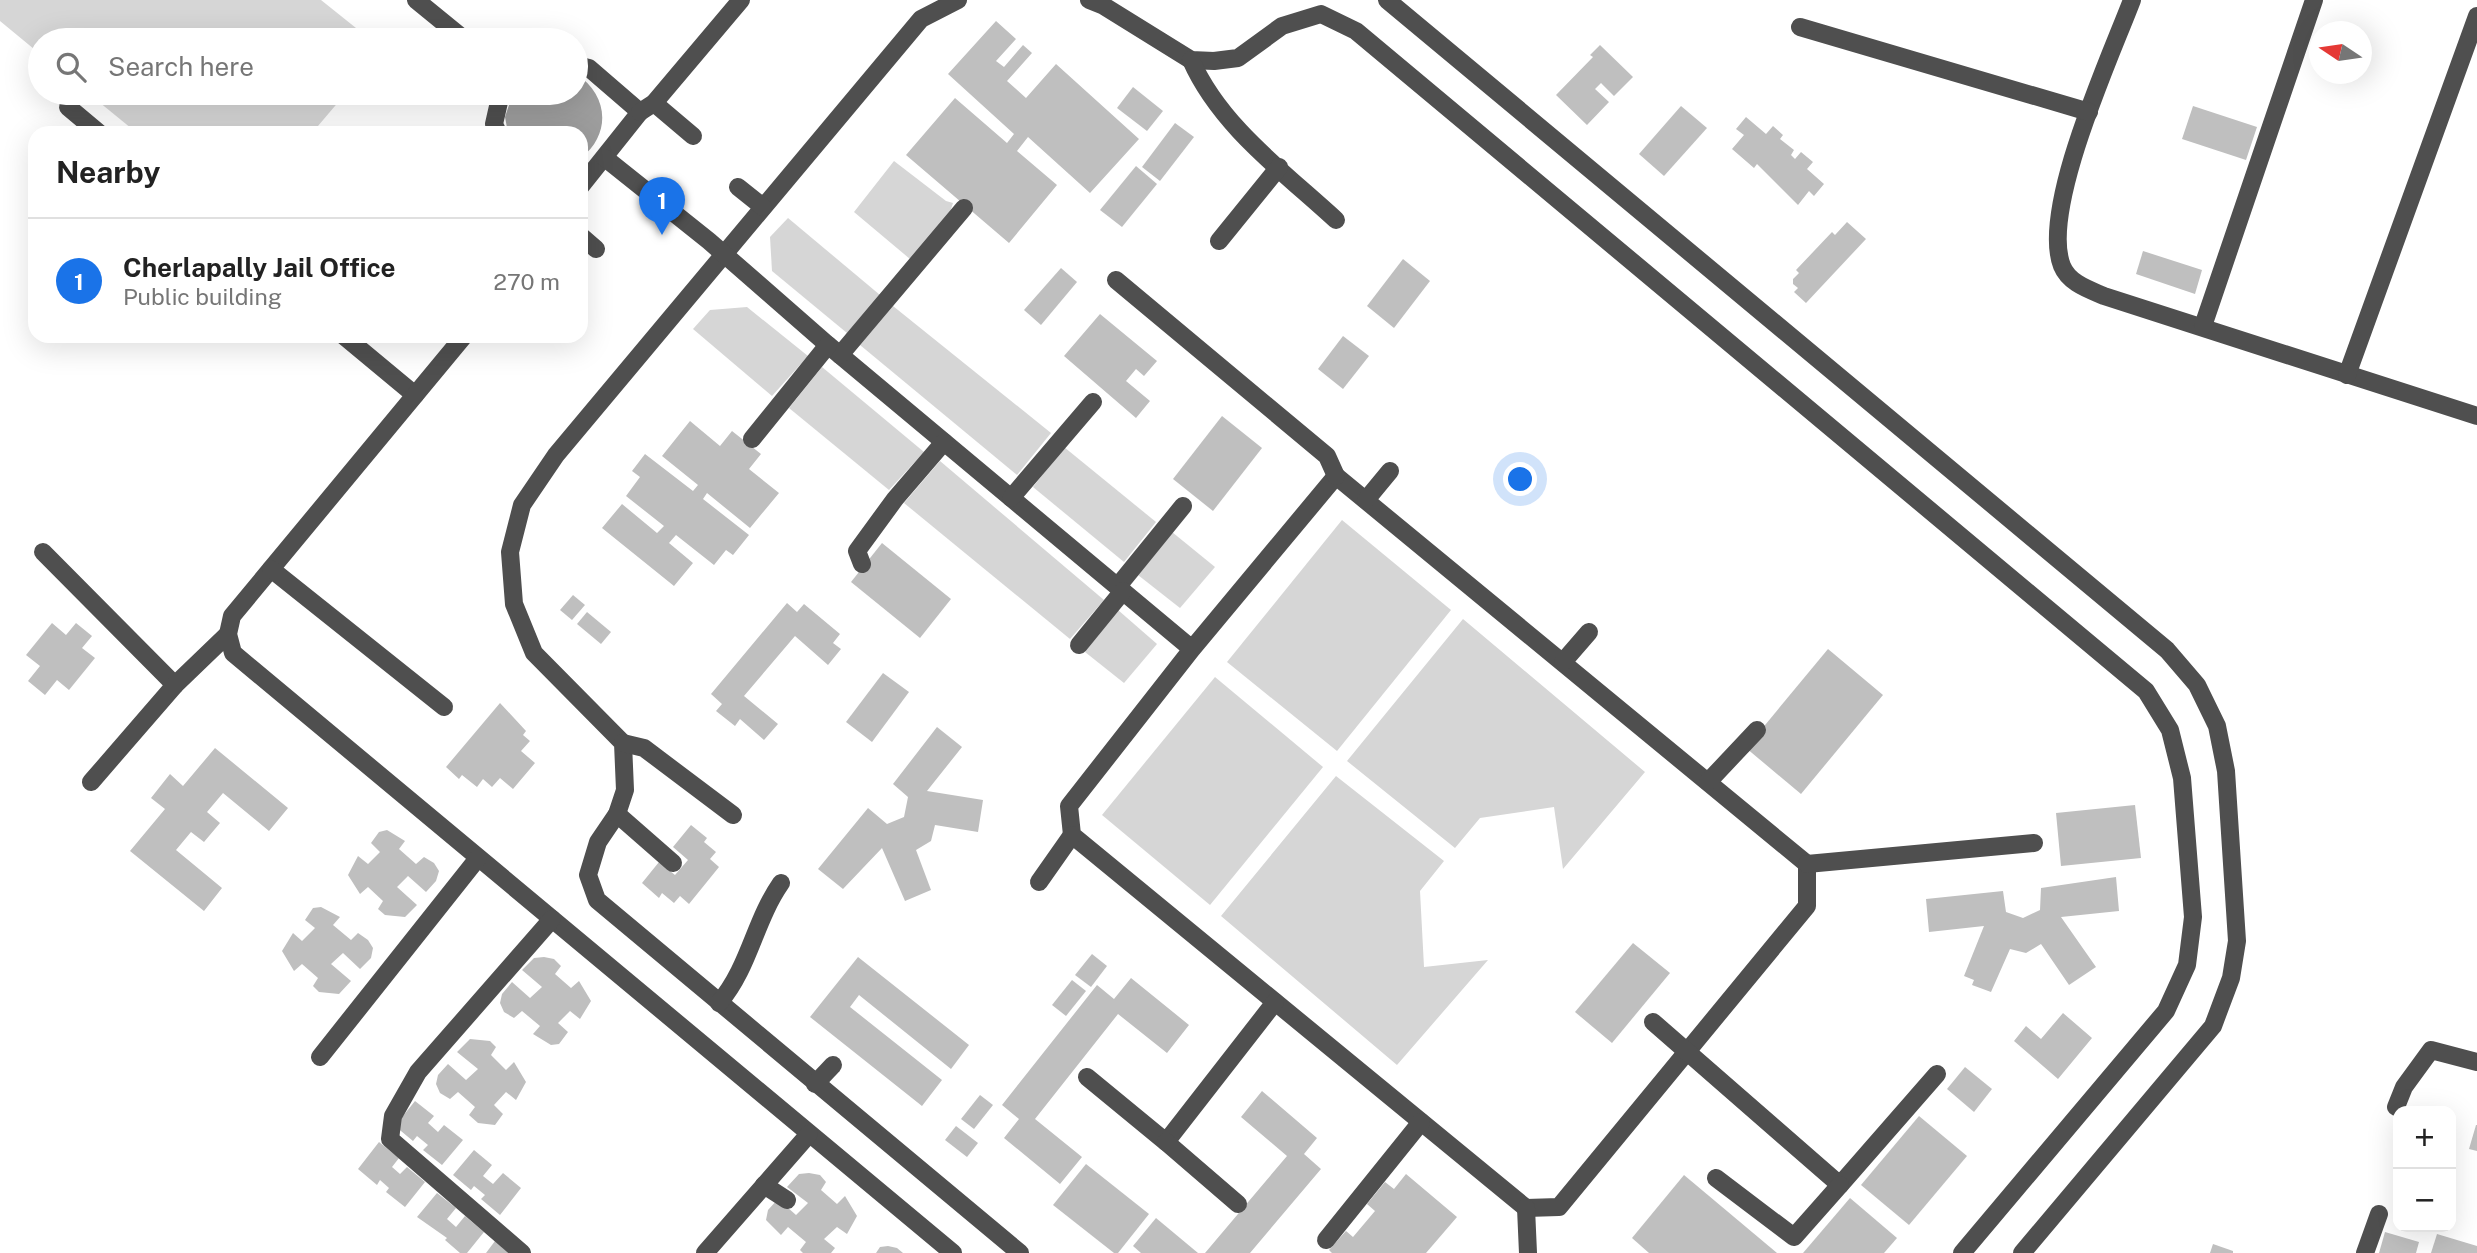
<!DOCTYPE html>
<html lang="en">
<head>
<meta charset="utf-8">
<style>
  body { margin:0; font-family:"Public Sans",sans-serif; background:#f6f6f6; color:#222 }
  .controls { position:absolute; right:21px; bottom:21px; display:grid; overflow:hidden; border-radius:14px; box-shadow:0 7px 28px #0002 }
  .controls button { width:63px; height:63px; display:grid; place-items:center; padding:0; border:0; border-bottom:2px solid #e0e0e0; background:#fff; color:#222; font:35px sans-serif }
  .compass { position:absolute; left:2309px; top:21px; width:63px; height:63px; border-radius:50%; background:#fff; box-shadow:0 7px 28px #0002; rotate:283deg }
  .you { position:absolute; left:1521px; top:480px; width:24px; height:24px; margin:-18px; border:5px solid #fff; border-radius:50%; background:#1a73e8; box-shadow:0 0 0 10px #1a73e833 }
  .badge { display:grid; place-items:center; width:46px; height:46px; border-radius:50%; background:#1a73e8; color:#fff; font-size:23px; font-weight:700 }
  .pin { position:absolute; translate:-50% -58px; filter:drop-shadow(0 2px 4px #0008) }
  .pin::after { content:''; position:absolute; top:37px; width:24px; height:21px; background:inherit; clip-path:polygon(0 0,100% 0,50% 100%) }
  .list { margin:0; padding:0; list-style:none }
  h2 { display:flex; justify-content:space-between; align-items:center; height:91px; margin:0; padding:0 28px; font-size:30px }
  h2 small { font-size:23px; font-weight:400; color:#767676 }
  .list li { display:grid; grid-template-columns:46px 1fr auto; gap:21px; align-items:center; box-sizing:border-box; height:126px; padding:0 28px; border-top:2px solid #e0e0e0 }
  .list b { display:block; font-size:26px; white-space:nowrap }
  .list p { margin:0; font-size:23px; white-space:nowrap; color:#767676 }
  .list em { font-size:23px; font-style:normal; color:#767676 }
  .icon { flex:none; width:38px; height:38px; fill:none; stroke:currentColor; stroke-width:2; stroke-linecap:round; stroke-linejoin:round }
  .map { position:relative; flex:none; width:2477px; height:1253px; overflow:hidden }
  .search { position:absolute; background:#fff; box-shadow:0 7px 28px #0002; left:28px; top:28px; width:560px; height:77px; display:flex; align-items:center; gap:18px; box-sizing:border-box; padding:0 24px; border-radius:38px; color:#767676; font-size:26px }
  .panel { position:absolute; background:#fff; box-shadow:0 7px 28px #0002; left:28px; top:126px; width:560px; height:217px; border-radius:21px }
  .map>svg:first-child { display:block }
  .green { fill:#d6d6d6 }
  .water { fill:#9d9d9d }
  .building { fill:#bfbfbf }
  .lines { fill:none; stroke-linecap:round; stroke-linejoin:round }
  .minor { stroke:#4f4f4f; stroke-width:18 }
</style>
</head>
<body>
<div class="map">
<svg width="2477" height="1253" viewBox="0 0 2477 1253">
  <rect width="100%" height="100%" fill="#fff"/>
  <g class="green">
    <path d="M0,0H321L371,40H40V54L0,21Z"/>
    <path d="M88,93H346L312,133H137Z"/>
    <path d="M894,161L946,201L953,203L949,215L910,259L854,212Z"/>
    <path d="M788,218L880,295L847,333L772,271L770,237Z"/>
    <path d="M893,306L1051,433L1017,475L860,345Z"/>
    <path d="M747,307L808,356L772,396L693,329L710,310Z"/>
    <path d="M822,367L924,452L889,490L789,408Z"/>
    <path d="M1064,447L1156,522L1124,562L1033,487Z"/>
    <path d="M940,461L1104,600L1070,639L904,503Z"/>
    <path d="M1342,520L1451,610L1337,751L1227,662Z"/>
    <path d="M1172,532L1215,567L1180,608L1138,575Z"/>
    <path d="M1118,610L1157,644L1124,683L1085,652Z"/>
    <path d="M1463,619L1645,772L1563,869L1554,807L1480,818L1455,848L1347,761Z"/>
    <path d="M1215,677L1323,767L1210,905L1102,815Z"/>
    <path d="M1336,776L1444,861L1420,891L1424,967L1488,960L1397,1065L1221,916Z"/>
  </g>
  <path class="water" d="M576,74C608,94 612,134 581,158V133H508L505,117L513,93H576Z"/>
  <g class="building">
    <path d="M996,21L1016,39L996,61L1004,67L1023,45L1032,53L1007,81L1026,98L1056,64L1139,139L1090,193L1028,137L1017,151L1057,185L1009,243L906,155L955,98L1007,143L1014,134L948,74Z"/>
    <path d="M1600,45L1633,77L1614,96L1601,83L1595,89L1609,102L1587,125L1556,95L1593,57L1590,55Z"/>
    <path d="M1133,87L1163,111L1147,131L1117,108Z"/>
    <path d="M1681,106L1707,128L1664,176L1639,154Z"/>
    <path d="M2193,106L2257,127L2246,160L2182,139Z"/>
    <path d="M1746,117L1766,134L1773,126L1783,135L1780,139L1794,150L1791,155L1795,159L1801,152L1813,162L1807,169L1824,184L1814,196L1809,191L1798,205L1757,164L1754,168L1732,149L1744,135L1736,129Z"/>
    <path d="M1175,123L1194,137L1160,181L1142,167Z"/>
    <path d="M1136,166L1157,184L1122,227L1100,210Z"/>
    <path d="M1847,222L1866,239L1806,303L1794,292L1798,288L1793,284V279L1799,273L1796,270L1832,232L1835,235Z"/>
    <path d="M2143,251L2202,270L2195,294L2136,274Z"/>
    <path d="M1403,259L1430,281L1394,328L1367,306Z"/>
    <path d="M1061,268L1077,282L1041,325L1024,310Z"/>
    <path d="M1100,314L1157,361L1144,376L1136,369L1126,381L1150,401L1136,418L1064,356Z"/>
    <path d="M1343,336L1369,356L1343,389L1318,369Z"/>
    <path d="M1222,416L1262,448L1213,511L1173,479Z"/>
    <path d="M690,421L720,446L732,431L761,454L749,469L779,493L750,528L707,493L703,499L749,535L733,555L726,550L714,565L676,535L669,543L693,563L674,586L602,528L622,504L657,533L664,526L626,496L640,477L632,471L645,454L693,491L698,485L662,456Z"/>
    <path d="M882,543L951,599L920,638L851,582Z"/>
    <path d="M573,595L585,605L572,620L560,610Z"/>
    <path d="M787,603L797,612L804,604L840,634L833,643L841,649L828,665L795,636L744,696L778,724L764,740L740,719L735,726L716,711L722,704L711,694Z"/>
    <path d="M587,612L611,632L601,644L577,624Z"/>
    <path d="M52,623L66,635L76,623L92,636L82,648L95,658L69,690L57,680L45,695L28,681L40,666L26,655Z"/>
    <path d="M1828,649L1883,695L1801,794L1746,748Z"/>
    <path d="M883,673L909,692L872,742L846,722Z"/>
    <path d="M500,703L526,731L523,735L530,741L521,751L535,763L513,789L500,778L492,787L483,779L477,787L462,775L459,779L446,767Z"/>
    <path d="M937,727L962,747L927,791L983,800L978,832L935,825L931,841L916,850L931,890L905,901L882,848L843,889L818,869L868,808L887,824L904,817L908,797L893,784Z"/>
    <path d="M215,748L288,808L269,831L223,793L207,812L220,823L204,842L191,832L176,850L222,888L204,911L130,851L165,809L151,798L170,774L183,786Z"/>
    <path d="M2135,805L2141,858L2061,866L2056,813Z"/>
    <path d="M691,825L707,838L704,842L716,852L710,859L719,867L689,904L680,896L674,903L662,893L659,898L642,883L659,862L675,875L688,860L673,847Z"/>
    <path d="M387,830L405,841L399,849L416,864L424,857L434,863L439,871L436,881L426,892L408,876L397,887L417,905L405,917L385,915L378,909L383,901L368,887L360,894L348,875L358,856L368,864L380,852L371,843L379,832Z"/>
    <path d="M2116,877L2119,911L2061,917L2096,967L2069,985L2041,944L2026,953L2010,949L1991,992L1972,985L1974,980L1964,976L1984,926L1929,932L1926,899L2003,891L2006,912L2023,918L2040,910L2041,888Z"/>
    <path d="M321,907L340,917L333,925L351,940L358,933L368,940L373,948L371,958L360,969L343,953L331,964L351,981L339,994L319,992L313,986L318,978L302,964L294,971L282,951L293,933L302,941L315,928L305,920L313,908Z"/>
    <path d="M1633,943L1670,973L1612,1043L1575,1012Z"/>
    <path d="M1092,954L1107,966L1091,987L1075,975Z"/>
    <path d="M544,957L554,959L561,966L555,974L571,988L579,981L591,1001L580,1019L570,1011L558,1023L568,1032L559,1044L551,1045L533,1034L540,1026L522,1011L514,1018L504,1012L500,1003L502,994L512,982L530,998L542,987L522,970L534,958Z"/>
    <path d="M858,957L969,1045L951,1069L859,995L850,1007L942,1080L922,1106L810,1017Z"/>
    <path d="M1131,978L1189,1025L1167,1053L1118,1014L1035,1119L1082,1157L1060,1184L1004,1138L1019,1119L1002,1105L1097,985L1114,999Z"/>
    <path d="M1072,980L1086,991L1066,1016L1052,1005Z"/>
    <path d="M2063,1013L2092,1038L2058,1079L2014,1041L2026,1026L2041,1039Z"/>
    <path d="M470,1039L490,1041L496,1047L491,1055L506,1070L514,1062L526,1082L516,1100L506,1092L494,1105L503,1114L495,1125L478,1123L469,1115L475,1107L458,1092L450,1099L440,1093L436,1084L438,1075L448,1064L466,1080L478,1069L457,1052Z"/>
    <path d="M1965,1067L1992,1089L1974,1112L1947,1089Z"/>
    <path d="M1262,1091L1317,1138L1304,1154L1321,1169L1250,1253H1205L1287,1156L1241,1117Z"/>
    <path d="M980,1095L993,1105L974,1129L961,1119Z"/>
    <path d="M415,1101L434,1116L428,1123L438,1132L444,1125L463,1140L442,1165L423,1150L428,1145L417,1136L413,1141L395,1126Z"/>
    <path d="M1919,1116L1967,1156L1909,1225L1861,1185Z"/>
    <path d="M2476,1125H2477V1151L2469,1149Z"/>
    <path d="M956,1126L978,1143L967,1157L945,1140Z"/>
    <path d="M379,1142L399,1158L392,1167L400,1174L407,1167L425,1182L405,1207L386,1192L389,1188L380,1180L377,1185L358,1169Z"/>
    <path d="M474,1150L492,1165L483,1176L493,1184L503,1173L521,1188L500,1215L481,1199L485,1195L474,1186L471,1190L453,1175Z"/>
    <path d="M1086,1164L1149,1214L1118,1253H1114L1053,1205Z"/>
    <path d="M809,1173L820,1175L826,1182L821,1190L837,1204L845,1196L857,1216L847,1234L837,1227L824,1239L835,1248L831,1253H803L800,1250L806,1242L788,1227L781,1235L766,1220L768,1210L778,1199L796,1215L808,1203L787,1187L799,1174Z"/>
    <path d="M1406,1174L1457,1217L1426,1253H1332L1329,1250L1346,1231L1353,1237L1375,1211L1367,1204L1385,1182L1394,1189Z"/>
    <path d="M1684,1175L1777,1253H1649L1632,1238Z"/>
    <path d="M437,1193L456,1208L447,1219L456,1227L465,1216L484,1232L467,1253H460L445,1240L447,1238L417,1217Z"/>
    <path d="M1850,1198L1897,1238L1884,1253H1803Z"/>
    <path d="M1156,1218L1198,1253H1141L1133,1246Z"/>
    <path d="M2385,1232L2419,1242L2416,1253H2379Z"/>
    <path d="M2437,1234L2477,1246V1253H2431Z"/>
    <path d="M495,1241L509,1253H486Z"/>
    <path d="M2213,1244L2233,1251V1253H2210Z"/>
    <path d="M888,1246L897,1248L903,1253H876L880,1247Z"/>
  </g>
  <g class="lines">
    <g class="minor">
      <path d="M416,0L465,40"/>
      <path d="M958,0L921,19L556,455L522,505L510,552L514,604L534,653L623,743L625,790L617,814L598,842L588,875L597,900L1020,1253"/>
      <path d="M1089,0L1104,6L1191,60L1214,61L1238,58L1282,26L1321,14L1356,31L2146,691L2170,730L2182,778L2193,917L2187,965L2166,1011L1962,1253"/>
      <path d="M1387,0L2167,650L2197,685L2217,726L2226,771L2237,941L2231,978L2213,1026L2022,1253"/>
      <path d="M2132,0C2110,58 2040,210 2062,266C2069,283 2088,289 2104,296L2477,416"/>
      <path d="M1800,27L2089,112"/>
      <path d="M1191,60C1220,126 1284,172 1336,220"/>
      <path d="M576,65L589,68L640,112L581,186"/>
      <path d="M654,103L693,136"/>
      <path d="M68,107L99,133"/>
      <path d="M640,112L654,103L741,0"/>
      <path d="M498,133L494,124L501,93"/>
      <path d="M605,158L709,241L828,345L1192,649L1336,476L1807,864V906L1559,1207L1526,1208L1072,835L1069,806L1192,649"/>
      <path d="M738,187L763,207"/>
      <path d="M581,236L596,249"/>
      <path d="M1219,241L1279,167"/>
      <path d="M1116,280L1327,456L1336,476"/>
      <path d="M2203,326L2314,0"/>
      <path d="M344,336L415,395"/>
      <path d="M464,336L232,616L228,634L233,653L953,1253"/>
      <path d="M840,355L964,208"/>
      <path d="M2347,375L2477,16"/>
      <path d="M752,439L828,345"/>
      <path d="M1011,498L1093,402"/>
      <path d="M1366,500L1390,471"/>
      <path d="M43,552L175,685"/>
      <path d="M862,564L857,551L895,499L944,442"/>
      <path d="M271,569L444,707"/>
      <path d="M1118,586L1183,506"/>
      <path d="M1079,645L1123,591"/>
      <path d="M1563,662L1589,632"/>
      <path d="M623,743L644,748L733,815"/>
      <path d="M91,782L175,685L228,634"/>
      <path d="M1708,782L1757,730"/>
      <path d="M617,814L673,863"/>
      <path d="M1807,864L2034,843"/>
      <path d="M1039,882L1072,835"/>
      <path d="M719,1003C750,966 754,922 781,883"/>
      <path d="M1653,1022L1840,1185L1937,1074"/>
      <path d="M320,1057L478,858"/>
      <path d="M1087,1077L1166,1142L1275,1002"/>
      <path d="M815,1084L833,1065"/>
      <path d="M2396,1107L2404,1087L2431,1050L2477,1062"/>
      <path d="M1166,1142L1238,1204"/>
      <path d="M1716,1178L1794,1237L1840,1185"/>
      <path d="M764,1185L787,1200"/>
      <path d="M1526,1208L1528,1253"/>
      <path d="M1326,1240L1421,1122"/>
      <path d="M522,1253L390,1139L393,1116L418,1072L552,919"/>
      <path d="M705,1253L809,1134"/>
      <path d="M2365,1253L2379,1214"/>
    </g>
  </g>
</svg>
<div class="controls">
<button>+</button>
<button>−</button>
</div>
<svg class="compass" viewBox="-18 -18 36 36"><path d="M0-13l5 13h-10z" fill="#e53935"/><path d="M0 13l5-13h-10z" fill="#767676"/></svg>
<div class="you"></div>
<div class="pin badge" style="left:662px;top:235px">1</div>
<div class="search"><svg class="icon" aria-label="search" viewBox="0 0 24 24"><circle cx="10" cy="10" r="6"/><path d="M15 15l6 6"/></svg>Search here</div>
<section class="panel">
<h2>Nearby<small></small></h2>
<ul class="list">
<li><span class="badge">1</span><div><b>Cherlapally Jail Office</b><p>Public building</p></div><em>270 m</em></li>
</ul>
</section>
</div>
</body>
</html>
